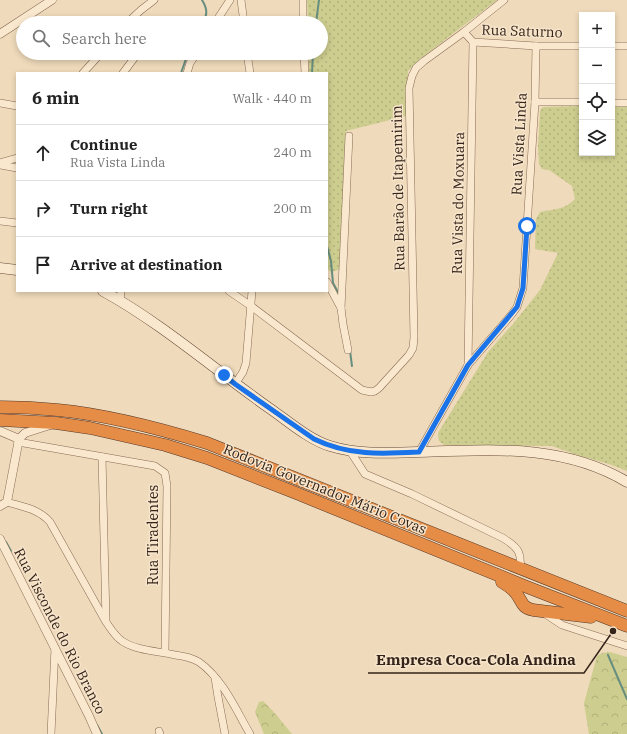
<!DOCTYPE html>
<html lang="en">
<head>
<meta charset="utf-8">
<style>
  body { margin:0; font-family:"IBM Plex Serif",serif; background:#f6f6f6; color:#222 }
  .controls { position:absolute; right:12px; top:12px; display:grid; overflow:hidden; border-radius:0px; box-shadow:0 2px 6px #0003 }
  .controls button { width:36px; height:36px; display:grid; place-items:center; padding:0; border:0; border-bottom:1px solid #e0e0e0; background:#fff; color:#222; font:20px sans-serif }
  .stop { position:absolute; width:12px; height:12px; margin:-9px; border:3px solid #1a73e8; border-radius:50%; background:#fff }
  .stop.end { background:#1a73e8; border-color:#fff; box-shadow:0 1px 4px #0008 }
  .list { margin:0; padding:0; list-style:none }
  h2 { display:flex; justify-content:space-between; align-items:center; height:52px; margin:0; padding:0 16px; font-size:17px }
  h2 small { font-size:13px; font-weight:400; color:#767676 }
  .list li { display:grid; grid-template-columns:26px 1fr auto; gap:12px; align-items:center; box-sizing:border-box; height:56px; padding:0 16px; border-top:1px solid #e0e0e0 }
  .list b { display:block; font-size:15px; white-space:nowrap }
  .list p { margin:0; font-size:13px; white-space:nowrap; color:#767676 }
  .list em { font-size:13px; font-style:normal; color:#767676 }
  .icon { flex:none; width:22px; height:22px; fill:none; stroke:currentColor; stroke-width:2; stroke-linecap:round; stroke-linejoin:round }
  .map { position:relative; flex:none; width:627px; height:734px; overflow:hidden }
  .search { position:absolute; background:#fff; box-shadow:0 2px 6px #0003; left:16px; top:16px; width:312px; height:44px; display:flex; align-items:center; gap:10px; box-sizing:border-box; padding:0 14px; border-radius:22px; color:#767676; font-size:15px }
  .panel { position:absolute; background:#fff; box-shadow:0 2px 6px #0003; left:16px; top:72px; width:312px; height:220px; border-radius:0px }
  .map>svg:first-child { display:block }
  .grass { fill:url(#grass-dots) }
  .forest { fill:url(#forest-crowns) }
  .lines { fill:none; stroke-linecap:round; stroke-linejoin:round }
  .stream { stroke:#678e7f; stroke-width:2 }
  .minor-casing { stroke:#876a54; stroke-width:8 }
  .tertiary-casing { stroke:#876a54; stroke-width:9 }
  .secondary-casing { stroke:#694b38; stroke-width:11 }
  .motorway-casing { stroke:#54382a; stroke-width:13 }
  .minor { stroke:#fae8ce; stroke-width:7 }
  .tertiary { stroke:#fae8ce; stroke-width:8 }
  .secondary { stroke:#fae8ce; stroke-width:10 }
  .motorway { stroke:#e58c46; stroke-width:12 }
  .route { stroke:#1a73e8; stroke-width:5 }
  .labels { text-anchor:middle; dominant-baseline:central; stroke-width:3; stroke-linejoin:round; paint-order:stroke }
  .street-label { font-size:14px; fill:#35241a; stroke:#f7e5cb }
  .leader { fill:none; stroke:#35241a; stroke-width:1.5 }
  .callout-dot { fill:#35241a; stroke:#f7e5cb; stroke-width:1.5 }
  .callout-label { font-size:15px; text-anchor:middle; font-weight:bold; fill:#35241a; stroke:#f7e5cb; stroke-width:3; stroke-linejoin:round; paint-order:stroke }
</style>
</head>
<body>
<div class="map">
<svg width="627" height="734" viewBox="0 0 627 734">
  <defs>
    <pattern id="grass-dots" width="8" height="8" patternUnits="userSpaceOnUse"><rect width="8" height="8" fill="#cdcd8f"/><path d="M2 2h.1M6 6h.1" fill="none" stroke="#b1b07b" stroke-width="1.8" stroke-linecap="round"/></pattern>
    <pattern id="forest-crowns" width="20" height="18" patternUnits="userSpaceOnUse"><rect width="20" height="18" fill="#cdcd8f"/><path d="M2 6a3 3 0 1 1 6 0M12 15a3 3 0 1 1 6 0" fill="none" stroke="#b1b07b"/></pattern>
  </defs>
  <rect width="100%" height="100%" fill="#efdabb"/>
  <g class="grass">
    <path d="M307,0H497L420,59L408,71L406,116L346,131L341,269L331,272L327,269V73H309V53H321V23H308Z"/>
    <path d="M612,105L627,106V471L609,464L577,455L552,446L444,445L439,441L438,433L488,352L513,324L540,290L558,253L535,249L536,219L540,212C553,209 565,210 575,199L572,186L549,170L542,169L539,164L538,147L540,111L543,107L582,106V153H612Z"/>
  </g>
  <g class="forest">
    <path d="M610,652L627,657V734H589L584,703L597,656L602,653Z"/>
    <path d="M263,701L273,711L292,734H264L255,712L259,702Z"/>
  </g>
  <g class="lines">
    <g class="stream">
      <path d="M202,0C207,8 208,14 203,23"/>
      <path d="M316,23L319,0"/>
      <path d="M181,73L188,53"/>
      <path d="M312,73L313,53"/>
      <path d="M327,246L331,261L333,283L339,294"/>
      <path d="M350,351L352,366"/>
      <path d="M6,542L11,551"/>
      <path d="M608,655L627,699"/>
      <path d="M97,725L102,734"/>
    </g>
    <g class="minor-casing">
      <g id="minor">
        <path d="M241,0L244,23"/>
        <path d="M303,0V23"/>
        <path d="M127,23L141,10L154,0"/>
        <path d="M215,23L230,0"/>
        <path d="M464,32L473,42L536,46H582"/>
        <path d="M612,46H627"/>
        <path d="M247,53L250,73"/>
        <path d="M304,53L305,73"/>
        <path d="M83,73L101,53"/>
        <path d="M123,73L138,53"/>
        <path d="M187,73L190,63L197,53"/>
        <path d="M535,102H582"/>
        <path d="M0,103L17,106"/>
        <path d="M612,103H627"/>
        <path d="M0,163L17,158"/>
        <path d="M0,165L17,168"/>
        <path d="M0,221L17,223"/>
        <path d="M327,282L341,308"/>
        <path d="M229,291L251,306L362,390L371,392L375,391L379,388L409,355L413,348L414,337L409,88L412,76L416,68L424,61L464,32L504,0"/>
        <path d="M120,300L121,291"/>
        <path d="M348,350L343,324L341,308L349,136"/>
        <path d="M468,365L473,42"/>
        <path d="M235,384L243,372L246,363L252,291"/>
        <path d="M18,442L155,466L165,473L167,486L165,652"/>
        <path d="M350,451L365,474L412,494L503,538C517,547 522,551 520,569"/>
        <path d="M419,452L468,365L512,314L517,307L523,288L535,102L536,46"/>
        <path d="M102,457L106,620"/>
        <path d="M7,502C23,507 39,509 50,522L106,622C111,629 115,636 122,641C137,651 158,651 175,655C183,656 192,658 199,662C223,679 236,710 250,734"/>
        <path d="M544,613L562,625L627,646"/>
        <path d="M215,678L218,697L225,734"/>
        <path d="M159,731L160,734"/>
        <path d="M51,734L55,648"/>
      </g>
    </g>
    <g class="tertiary-casing">
      <g id="tertiary">
        <path d="M0,34L52,0"/>
        <path d="M0,431L19,439"/>
        <path d="M0,506L7,502L19,439L25,433L50,425"/>
        <path d="M0,539L89,716L97,734"/>
      </g>
    </g>
    <g class="secondary-casing">
      <g id="secondary">
        <path d="M0,268L17,270"/>
        <path d="M103,291C163,324 216,371 272,410C289,422 310,440 330,446C359,455 388,453 418,452C490,450 562,443 627,482"/>
      </g>
    </g>
    <g class="motorway-casing">
      <g id="motorway">
        <path d="M0,407C19,407 39,408 58,410C109,415 158,428 207,443L627,611"/>
        <path d="M0,420L56,423L90,428L165,445L207,458L296,493L527,587L627,626"/>
        <path d="M502,582C507,585 512,588 515,592C523,601 520,607 533,610L591,617"/>
      </g>
    </g>
    <use href="#minor" class="minor"/>
    <use href="#tertiary" class="tertiary"/>
    <use href="#secondary" class="secondary"/>
    <use href="#motorway" class="motorway"/>
  </g>
  <g class="lines">
    <path class="route" d="M224,375L235,384L314,439C349,456 382,454 419,452L468,365L517,307L523,288L527,226"/>
  </g>
  <g class="labels">
    <g class="street-label">
      <text transform="translate(522 31) rotate(2)">Rua Saturno</text>
      <text transform="translate(519 144) rotate(-87)">Rua Vista Linda</text>
      <text transform="translate(398 188) rotate(-91)">Rua Barão de Itapemirim</text>
      <text transform="translate(458 203) rotate(-89)">Rua Vista do Moxuara</text>
      <text transform="translate(325 489) rotate(22)">Rodovia Governador Mário Covas</text>
      <text transform="translate(153 535) rotate(-90)">Rua Tiradentes</text>
      <text transform="translate(60 631) rotate(63)">Rua Visconde do Rio Branco</text>
    </g>
  </g>
  <path class="leader" d="M613 631L584 673H368"/>
  <circle class="callout-dot" cx="613" cy="631" r="4"/>
  <g class="callout-label">
    <text x="476" y="665">Empresa Coca-Cola Andina</text>
  </g>
</svg>
<div class="controls">
<button>+</button>
<button>−</button>
<button><svg class="icon" aria-label="locate" viewBox="0 0 24 24"><circle cx="12" cy="12" r="6"/><path d="M12 2v4M12 18v4M2 12h4M18 12h4"/></svg></button>
<button><svg class="icon" aria-label="layers" viewBox="0 0 24 24"><path d="M12 4l9 5-9 5-9-5zM3 14l9 5 9-5"/></svg></button>
</div>
<div class="stop" style="left:527px;top:226px"></div>
<div class="stop end" style="left:224px;top:375px"></div>
<div class="search"><svg class="icon" aria-label="search" viewBox="0 0 24 24"><circle cx="10" cy="10" r="6"/><path d="M15 15l6 6"/></svg>Search here</div>
<section class="panel">
<h2>6 min<small>Walk · 440 m</small></h2>
<ul class="list">
<li><svg class="icon" aria-label="ahead" viewBox="0 0 24 24"><path d="M12 20V5M6 11l6-6 6 6"/></svg><div><b>Continue</b><p>Rua Vista Linda</p></div><em>240 m</em></li>
<li><svg class="icon" aria-label="right" viewBox="0 0 24 24"><path d="M7 20v-9h11M14 6l5 5-5 5"/></svg><div><b>Turn right</b></div><em>200 m</em></li>
<li><svg class="icon" aria-label="arrive" viewBox="0 0 24 24"><path d="M6 21V4h12l-3 4 3 4H6"/></svg><div><b>Arrive at destination</b></div></li>
</ul>
</section>
</div>
</body>
</html>
